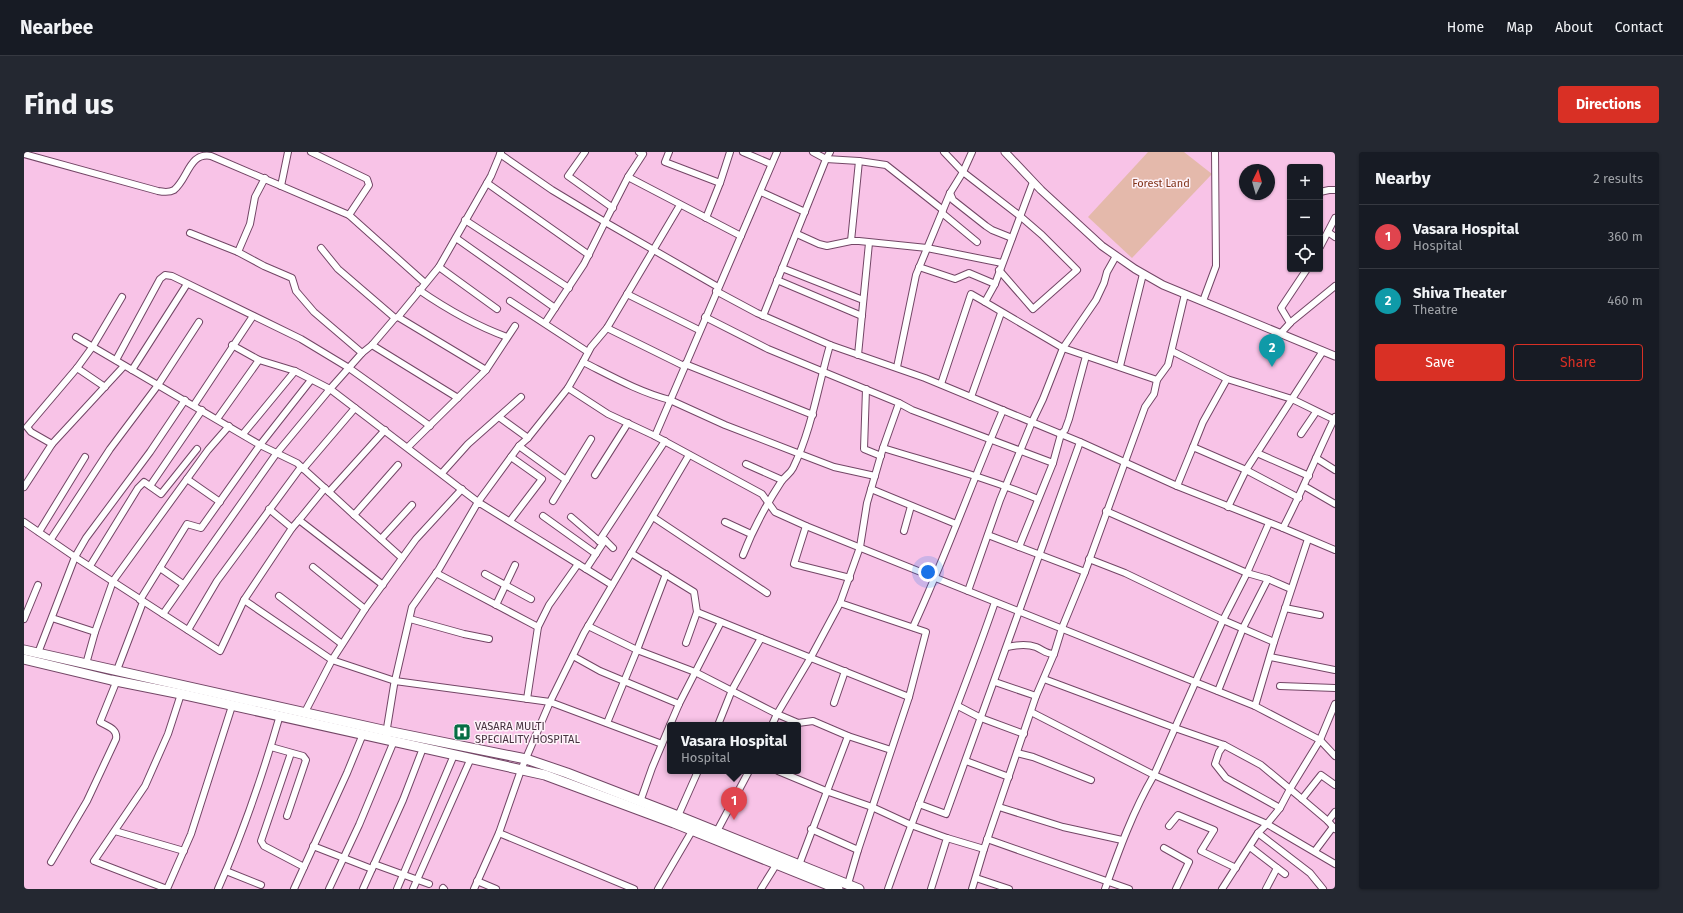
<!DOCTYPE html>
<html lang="en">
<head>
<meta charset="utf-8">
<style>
  body { margin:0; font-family:"Fira Sans",sans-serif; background:#242831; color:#f1f3f6 }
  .controls { position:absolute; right:12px; top:12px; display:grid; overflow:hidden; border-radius:4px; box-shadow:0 1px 3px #0004 }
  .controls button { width:36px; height:36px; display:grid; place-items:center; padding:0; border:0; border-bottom:1px solid #363941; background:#171b24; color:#f1f3f6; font:20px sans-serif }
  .compass { position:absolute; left:1215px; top:12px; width:36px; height:36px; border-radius:50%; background:#171b24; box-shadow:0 1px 3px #0004; rotate:5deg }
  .you { position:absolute; left:904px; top:420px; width:14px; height:14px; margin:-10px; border:3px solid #fff; border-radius:50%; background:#1a73e8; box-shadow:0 0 0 6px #1a73e833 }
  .badge { display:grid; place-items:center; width:26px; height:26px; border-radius:50%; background:#d93025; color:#fff; font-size:13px; font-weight:700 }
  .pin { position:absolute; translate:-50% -33px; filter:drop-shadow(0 1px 2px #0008) }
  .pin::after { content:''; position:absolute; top:21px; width:14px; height:12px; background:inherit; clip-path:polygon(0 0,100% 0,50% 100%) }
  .popup { position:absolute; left:643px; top:570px; width:134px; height:52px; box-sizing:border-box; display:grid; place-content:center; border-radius:4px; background:#171b24; filter:drop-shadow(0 1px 3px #0005); font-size:13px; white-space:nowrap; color:#9ea1a6 }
  .popup b { font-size:15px; color:#f1f3f6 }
  .popup::after { content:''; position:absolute; left:50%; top:100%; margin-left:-8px; border:8px solid transparent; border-top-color:#171b24 }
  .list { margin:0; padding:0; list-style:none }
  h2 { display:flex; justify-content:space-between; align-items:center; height:52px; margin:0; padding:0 16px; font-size:17px }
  h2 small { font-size:13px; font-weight:400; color:#9ea1a6 }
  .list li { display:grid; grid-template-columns:26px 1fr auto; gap:12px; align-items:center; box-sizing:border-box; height:64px; padding:0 16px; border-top:1px solid #363941 }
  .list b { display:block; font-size:15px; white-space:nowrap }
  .list p { margin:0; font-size:13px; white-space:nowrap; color:#9ea1a6 }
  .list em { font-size:13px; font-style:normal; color:#9ea1a6 }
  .actions { display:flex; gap:8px; padding:12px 16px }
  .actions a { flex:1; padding:9px 0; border:1px solid #d93025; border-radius:4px; text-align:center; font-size:14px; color:#d93025 }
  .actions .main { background:#d93025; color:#fff }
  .icon { flex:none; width:22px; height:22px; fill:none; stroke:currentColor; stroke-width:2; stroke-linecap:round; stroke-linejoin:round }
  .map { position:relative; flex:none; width:1311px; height:737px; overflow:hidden; border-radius:4px }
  header { display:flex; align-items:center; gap:24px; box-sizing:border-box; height:56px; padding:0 20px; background:#171b24; border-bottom:1px solid #363941 }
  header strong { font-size:19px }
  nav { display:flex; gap:22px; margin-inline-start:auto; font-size:14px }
  .intro { display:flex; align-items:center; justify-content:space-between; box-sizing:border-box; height:96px; padding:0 24px }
  h1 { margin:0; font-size:28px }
  .button { padding:10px 18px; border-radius:4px; background:#d93025; color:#fff; font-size:14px; font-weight:700 }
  main { display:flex; gap:24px; padding:0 24px }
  aside { flex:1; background:#171b24; border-radius:4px; box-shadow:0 1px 3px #0004 }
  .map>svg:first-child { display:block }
  .green { fill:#e4b9ab }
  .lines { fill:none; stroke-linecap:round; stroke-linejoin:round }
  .minor-casing { stroke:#734666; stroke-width:8 }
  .tertiary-casing { stroke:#734666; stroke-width:9 }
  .primary-casing { stroke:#734666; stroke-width:11 }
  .minor { stroke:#fff; stroke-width:6 }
  .tertiary { stroke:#fff; stroke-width:7 }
  .primary { stroke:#fff; stroke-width:9 }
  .labels { text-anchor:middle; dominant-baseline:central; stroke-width:3; stroke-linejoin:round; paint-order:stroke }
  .park-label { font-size:11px; fill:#803218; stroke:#fef3fa }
  .poi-label { font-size:11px; fill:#46313f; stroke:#fef3fa; text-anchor:start }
</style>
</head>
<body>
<header>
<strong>Nearbee</strong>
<nav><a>Home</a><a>Map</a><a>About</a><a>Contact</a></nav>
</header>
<div class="intro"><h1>Find us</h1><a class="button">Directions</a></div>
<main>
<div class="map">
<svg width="1311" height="737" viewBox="0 0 1311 737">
  <rect width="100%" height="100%" fill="#f8c3e7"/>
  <path class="green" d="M1124,0H1160L1188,22L1108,106L1064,65Z"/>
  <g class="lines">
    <g class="minor-casing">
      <g id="minor">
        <path d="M287,0L343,27L345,33L325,63"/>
        <path d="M561,0L544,24L589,56"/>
        <path d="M645,0L641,10L696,31"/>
        <path d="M719,0L747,12"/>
        <path d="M789,0L802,7L835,9L862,13L919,58"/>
        <path d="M920,0L939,20L996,64L1018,83L1053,118L1009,157L975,118"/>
        <path d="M0,2L134,39C139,40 145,41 150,38C164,27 165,0 187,4L325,63L401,131"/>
        <path d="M476,2L528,38L581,70L604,25L619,2L615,0"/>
        <path d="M604,25L717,84"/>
        <path d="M463,31L565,103"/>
        <path d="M257,34L264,0"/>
        <path d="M737,40L781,60"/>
        <path d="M1296,40L1305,38H1311"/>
        <path d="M926,41L929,48L962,74L968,78L988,86"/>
        <path d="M918,61L953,90"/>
        <path d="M682,66L696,31L706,0"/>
        <path d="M441,68L545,136"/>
        <path d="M1304,80L1311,85"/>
        <path d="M166,81L214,100L240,114L268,126L272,139L290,160L338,201"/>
        <path d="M773,82L795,92L803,94L827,89H835L903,96L978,111"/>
        <path d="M432,86L531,156"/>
        <path d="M827,89L835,9"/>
        <path d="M1296,95L1311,66"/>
        <path d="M297,96L314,117L371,166"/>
        <path d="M214,100L226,72L231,45L241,26"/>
        <path d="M415,115L473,157"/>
        <path d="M895,115L931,127L945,121L971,132"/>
        <path d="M758,116L839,148"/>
        <path d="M753,128L838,164"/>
        <path d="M395,138C424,158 450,173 483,185"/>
        <path d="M692,139L733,161L806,193L901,226L1056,290L1153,334L1259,376"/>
        <path d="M603,142L675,178"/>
        <path d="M486,149L564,200"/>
        <path d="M1179,149L1192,114L1191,0"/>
        <path d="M961,150L1039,196L1133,228"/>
        <path d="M739,164L802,7L806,0"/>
        <path d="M374,165L462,218"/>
        <path d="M681,165L744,197L875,251L888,258L1029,311L1037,282L1041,278L1045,267L1062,204"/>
        <path d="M521,171L560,112L581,70L694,135"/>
        <path d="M1266,171L1257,156L1283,117"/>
        <path d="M583,176L660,214"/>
        <path d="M1257,181L1267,170L1311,134"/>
        <path d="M52,185L236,293L273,311L305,340"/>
        <path d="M208,193L235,208L271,219L306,237L454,350L495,294L504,286L544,236L584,262L631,284L738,342L751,360L782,374L1231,554L1296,588L1311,552"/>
        <path d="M348,193L434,246"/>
        <path d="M1148,199L1203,227"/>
        <path d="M834,203L845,91"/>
        <path d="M92,208L136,127L141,123L148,124L277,187L325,216L406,274"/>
        <path d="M559,210L567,195L583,176L656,53"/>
        <path d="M661,212L789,263"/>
        <path d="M1096,214L1119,122"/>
        <path d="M873,215L892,123L926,41L939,20L948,0"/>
        <path d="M53,216L81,235"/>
        <path d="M108,218L163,132"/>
        <path d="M917,232L947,142L961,150L971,132L1009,30"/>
        <path d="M544,236L559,210C587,224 615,240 646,248L701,273L776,302L810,315L851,324"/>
        <path d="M842,237L840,297L857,304"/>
        <path d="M947,245L977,161"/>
        <path d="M875,251L859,296C911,312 964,326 1014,347"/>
        <path d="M170,253L229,164"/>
        <path d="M475,265L504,286"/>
        <path d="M1311,265C1293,302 1278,340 1259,376L1311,398"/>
        <path d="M193,267L235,208"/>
        <path d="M361,278L305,340L330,363L374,313"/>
        <path d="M219,282L271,219"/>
        <path d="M1277,282L1292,260"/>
        <path d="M631,284L753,0"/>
        <path d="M28,292L100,214"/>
        <path d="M495,294L542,328"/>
        <path d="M384,295L462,218L491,174"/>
        <path d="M1169,295L1179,270L1203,227L1268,247L1311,268"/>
        <path d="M1233,301L1285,324"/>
        <path d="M1292,306L1311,318"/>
        <path d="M722,312L758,328"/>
        <path d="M279,317L331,256"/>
        <path d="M418,321L444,292L497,245"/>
        <path d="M571,323L604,271"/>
        <path d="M163,327L196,350"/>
        <path d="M126,334L178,258"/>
        <path d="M1153,334L1169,295L1222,318L1275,346"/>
        <path d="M1280,334L1311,352"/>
        <path d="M0,335L28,292L7,280L3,275L53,216L69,194L98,145"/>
        <path d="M847,337L932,372"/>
        <path d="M529,349L567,287"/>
        <path d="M1204,355L1222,318L1299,199"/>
        <path d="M245,357L268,376"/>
        <path d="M1082,359L1223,421L1244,427L1267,437"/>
        <path d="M330,363L378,406"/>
        <path d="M519,364L572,402"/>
        <path d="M547,365L575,389"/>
        <path d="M629,365L743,441"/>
        <path d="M275,368L301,336"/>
        <path d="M486,369L518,327L487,305"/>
        <path d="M0,370L51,405L62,386L126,300L161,248"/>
        <path d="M701,370L727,382"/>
        <path d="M782,374L770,412L826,426"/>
        <path d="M880,379L887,354"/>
        <path d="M15,380L61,305"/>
        <path d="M964,383L1061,420"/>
        <path d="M27,387L86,297L134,233L175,170"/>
        <path d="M357,387L388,353"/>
        <path d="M581,388L589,396"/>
        <path d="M995,395L1029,311"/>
        <path d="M607,401L670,440L673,460"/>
        <path d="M719,403C729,377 742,353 757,330C761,324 766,322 769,316C788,277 794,234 806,193"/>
        <path d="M1065,407L1101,421L1199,468L1250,490"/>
        <path d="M66,414L114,336L120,330L137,342L173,297"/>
        <path d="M289,415L341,457"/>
        <path d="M136,416L159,432"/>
        <path d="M562,417L581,388L575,389L641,289"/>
        <path d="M412,421L514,475L525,453L554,412"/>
        <path d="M461,422L507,447"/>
        <path d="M359,433L275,368L268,376L220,448L308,508L371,529L526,550L638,592"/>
        <path d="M944,439L976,348L1008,270L1019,247L1039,196L1072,148L1080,131L1083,120L1092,104"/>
        <path d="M255,444L318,492"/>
        <path d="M116,448L163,372L177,376L236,293L287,228"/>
        <path d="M220,448L196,499L139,462L252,302L306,237L338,201L348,193L371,166L374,165L415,115L467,24L477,0"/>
        <path d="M816,451L787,505L753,562L774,571L789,569L824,584L867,598"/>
        <path d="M472,453L491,413"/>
        <path d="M1261,456L1296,463"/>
        <path d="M28,466L71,480"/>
        <path d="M0,467L14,433"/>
        <path d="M386,467L440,482L465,487"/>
        <path d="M564,474L613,498L671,520L753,562L748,573"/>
        <path d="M889,475C922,404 948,330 979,258"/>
        <path d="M164,478L193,429L277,315"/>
        <path d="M662,491L673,460L737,486"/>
        <path d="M983,495C992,493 1004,492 1012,495C1019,498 1022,502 1030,502"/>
        <path d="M14,501L51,405L139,462"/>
        <path d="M549,504L576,519L655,552"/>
        <path d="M1246,505L1311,518"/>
        <path d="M62,512L71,480L89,429L184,298L205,274"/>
        <path d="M93,518L119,450"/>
        <path d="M1020,527L1151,576L1200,593L1237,613L1278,647L1304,669L1311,677"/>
        <path d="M971,530L1012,544"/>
        <path d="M1256,534L1311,536"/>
        <path d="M1194,539L1219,476L1244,427"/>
        <path d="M157,542L144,582L121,634L70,709L143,737L167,682L208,554"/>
        <path d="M503,547L514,475"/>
        <path d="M810,551L821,519"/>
        <path d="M934,554L957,566L1000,582"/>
        <path d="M1231,554L1250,490L1284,387"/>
        <path d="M281,560L308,508L341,457L392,387L438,337"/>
        <path d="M1007,560L1130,623L1243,672L1311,712"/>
        <path d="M583,571L613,498L642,422"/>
        <path d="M646,573L655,552L697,470"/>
        <path d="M694,573L708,538L737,486L885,545L902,480L816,451L836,395L843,351L859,296"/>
        <path d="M362,582L370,533L388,455L415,417L454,350L588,433"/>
        <path d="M1200,593L1195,600L1191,612L1202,626L1256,656"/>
        <path d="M247,595L279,604L282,608L263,664"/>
        <path d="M267,601L237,689L240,694L280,715"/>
        <path d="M993,601L1009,605L1067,628"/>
        <path d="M942,609L985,625"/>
        <path d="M754,619L802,639L848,655L887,673L923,686L907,737"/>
        <path d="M1278,647L1297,623L1311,633"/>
        <path d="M616,650L628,616L646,573"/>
        <path d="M895,652L922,662L1056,290"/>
        <path d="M975,655L1039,675L1098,688"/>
        <path d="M654,664L674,619"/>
        <path d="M1304,669L1311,660"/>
        <path d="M1145,674L1154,663L1190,678L1177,699L1212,716"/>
        <path d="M787,677L834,698"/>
        <path d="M91,679L160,699"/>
        <path d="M475,681L610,737"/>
        <path d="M1234,681L1286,721L1299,737"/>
        <path d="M691,683L725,619"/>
        <path d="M923,686L960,697"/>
        <path d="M963,687L1105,737"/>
        <path d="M289,694L348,717"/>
        <path d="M1226,695L1261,722"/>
        <path d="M1140,696L1165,710L1152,737"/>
        <path d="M1291,699L1309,675"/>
        <path d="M27,710L63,649L92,587C94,577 83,574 76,570L93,528"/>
        <path d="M350,712L405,732"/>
        <path d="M775,713L824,584"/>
        <path d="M202,719L237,733"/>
        <path d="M952,726L985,737"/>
        <path d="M453,729L472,737"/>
        <path d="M824,732L834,698L885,545"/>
        <path d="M419,736L420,737"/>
        <path d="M194,737C219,681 239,622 256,563"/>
        <path d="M270,737L323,621L339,582"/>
        <path d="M305,737L335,673L370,589"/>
        <path d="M339,737L379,648L399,596"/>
        <path d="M373,737L430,603"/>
        <path d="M389,737L447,606"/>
        <path d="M450,737L475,681L497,618L526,550L560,481L665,303"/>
        <path d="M634,737L668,679"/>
        <path d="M737,737L752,713"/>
        <path d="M864,737C898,640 938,546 971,450"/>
        <path d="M948,737L960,697L1012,544L1030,502L1038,476L1061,420L1121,255L1130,242L1133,228L1144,213L1161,142"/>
        <path d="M1081,737C1095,698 1109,659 1130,623L1199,468L1223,421L1245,371"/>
        <path d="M1198,737L1234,681L1243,672L1256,656L1266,637L1296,588L1311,604"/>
        <path d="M1242,737L1253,716"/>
      </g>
    </g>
    <g class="tertiary-casing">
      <path id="tertiary" d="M981,0L1017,38L1078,94L1111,117L1139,133L1311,204"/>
    </g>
    <g class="primary-casing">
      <g id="primary">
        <path d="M0,498L363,579L502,607L543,621L654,664L835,737"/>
        <path d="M0,507L87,528L157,542L521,623L650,671L814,737"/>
      </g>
    </g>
    <use href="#minor" class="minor"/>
    <use href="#tertiary" class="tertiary"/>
    <use href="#primary" class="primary"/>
  </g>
  <defs>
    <g id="hospital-square" transform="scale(0.9)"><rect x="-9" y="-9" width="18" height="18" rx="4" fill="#066d44" stroke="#fef3fa"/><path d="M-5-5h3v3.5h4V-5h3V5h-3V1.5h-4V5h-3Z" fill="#fff"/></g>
  </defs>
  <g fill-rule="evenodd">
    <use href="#hospital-square" x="438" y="580"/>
  </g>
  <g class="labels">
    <g class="park-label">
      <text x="1137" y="31">Forest Land</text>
    </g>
    <g class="poi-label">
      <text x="451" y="574">VASARA MULTI<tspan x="451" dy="13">SPECIALITY HOSPITAL</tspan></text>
    </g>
  </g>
</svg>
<div class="controls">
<button>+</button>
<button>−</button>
<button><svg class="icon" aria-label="locate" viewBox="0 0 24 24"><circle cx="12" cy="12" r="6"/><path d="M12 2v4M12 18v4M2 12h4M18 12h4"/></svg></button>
</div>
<svg class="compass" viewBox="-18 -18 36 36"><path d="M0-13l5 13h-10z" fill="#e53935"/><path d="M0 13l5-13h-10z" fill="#9ea1a6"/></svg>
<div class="you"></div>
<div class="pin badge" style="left:710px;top:668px;background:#e0444e">1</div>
<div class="popup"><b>Vasara Hospital</b>Hospital</div>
<div class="pin badge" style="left:1248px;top:215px;background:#0f9aa8">2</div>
</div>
<aside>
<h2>Nearby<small>2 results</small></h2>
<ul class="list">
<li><span class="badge" style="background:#e0444e">1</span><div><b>Vasara Hospital</b><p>Hospital</p></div><em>360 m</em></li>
<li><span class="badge" style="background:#0f9aa8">2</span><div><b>Shiva Theater</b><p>Theatre</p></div><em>460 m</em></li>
</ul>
<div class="actions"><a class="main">Save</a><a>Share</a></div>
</aside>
</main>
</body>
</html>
